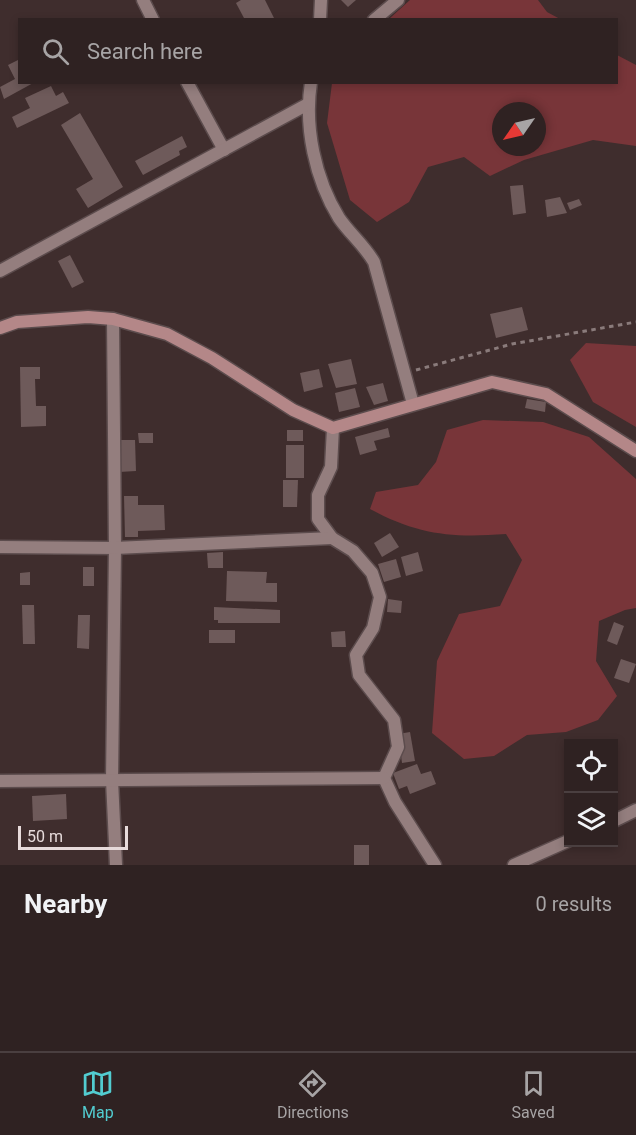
<!DOCTYPE html>
<html lang="en">
<head>
<meta charset="utf-8">
<style>
  body { margin:0; font-family:Roboto,sans-serif; background:#3b2f2f; color:#f1f3f6 }
  .controls { position:absolute; right:18px; bottom:18px; display:grid; overflow:hidden; border-radius:0px; box-shadow:0 3px 9px #0003 }
  .controls button { width:54px; height:54px; display:grid; place-items:center; padding:0; border:0; border-bottom:2px solid #4a3f40; background:#2f2222; color:#f1f3f6; font:30px sans-serif }
  .compass { position:absolute; left:492px; top:102px; width:54px; height:54px; border-radius:50%; background:#2f2222; box-shadow:0 3px 9px #0003; rotate:236deg }
  .scale { position:absolute; left:18px; bottom:15px; width:110px; box-sizing:border-box; padding-left:6px; border:3px solid #e7dbdb; border-top:0; font-size:16px; line-height:21px; white-space:nowrap; color:#e7dbdb; -webkit-text-stroke:4px #3f2d2d; paint-order:stroke }
  .list { margin:0; padding:0; list-style:none }
  h2 { display:flex; justify-content:space-between; align-items:center; height:78px; margin:0; padding:0 24px; font-size:26px }
  h2 small { font-size:20px; font-weight:400; color:#a7a4a5 }
  .icon { flex:none; width:33px; height:33px; fill:none; stroke:currentColor; stroke-width:2; stroke-linecap:round; stroke-linejoin:round }
  .map { position:relative; flex:none; width:636px; height:865px; overflow:hidden }
  .search { position:absolute; background:#2f2222; box-shadow:0 3px 9px #0003; left:18px; right:18px; top:18px; height:66px; display:flex; align-items:center; gap:15px; box-sizing:border-box; padding:0 21px; border-radius:0px; color:#a7a4a5; font-size:22px }
  .sheet { height:186px; background:#2f2222 }
  nav { display:flex; justify-content:space-around; align-items:center; box-sizing:border-box; height:84px; border-top:2px solid #4a3f40; background:#2f2222; font-size:16px; color:#a7a4a5 }
  nav a { display:grid; justify-items:center; gap:3px }
  nav .on { color:#52ccd0 }
  .map>svg:first-child { display:block }
  .green { fill:#783539; fill-rule:evenodd }
  .building { fill:#6e5a5a }
  .lines { fill:none; stroke-linecap:round; stroke-linejoin:round }
  .street-casing { stroke:#5c4c4d; stroke-width:15 }
  .secondary-casing { stroke:#5c4c4d; stroke-width:15 }
  .path { stroke:#8a7b7b; stroke-width:3; stroke-dasharray:4.5 4.5; stroke-linecap:butt }
  .street { stroke:#947e7e; stroke-width:12 }
  .secondary { stroke:#b48788; stroke-width:12 }
</style>
</head>
<body>
<div class="map">
<svg width="636" height="865" viewBox="0 0 636 865">
  <rect width="100%" height="100%" fill="#3f2d2d"/>
  <g class="green">
    <path d="M410,0H538L547,12L560,19H389Z"/>
    <path d="M617,55L636,65V146L593,140L524,160L490,176L464,157L428,167L409,202L377,222L350,200L327,123L332,83L616,82ZM501,111H537V147H501Z"/>
    <path d="M586,343L636,346V427L593,402L570,360Z"/>
    <path d="M483,420L543,422L589,437L636,479V608L625,610L599,621L596,661L617,696L598,720L566,732L527,735L494,756L464,759L432,733L437,661L459,614L500,606L522,560L506,534C452,538 418,535 370,509L376,492L418,485L436,462L447,430Z"/>
  </g>
  <g class="building">
    <path d="M241,0H265L275,20H245L236,3Z"/>
    <path d="M341,0H356L348,7Z"/>
    <path d="M20,59V82H35L4,99L0,87L15,79L8,65Z"/>
    <path d="M51,86L56,96L63,92L69,103L17,128L12,117L30,108L25,98Z"/>
    <path d="M80,113L123,187L88,208L76,189L93,179L61,125Z"/>
    <path d="M182,136L187,147L179,151L180,155L143,175L135,161Z"/>
    <path d="M523,185L526,213L513,215L510,186Z"/>
    <path d="M560,197L567,213L547,217L545,200Z"/>
    <path d="M579,199L582,205L570,210L567,203Z"/>
    <path d="M70,255L84,282L72,288L58,261Z"/>
    <path d="M522,307L528,330L496,338L490,314Z"/>
    <path d="M351,359L357,384L336,388L328,364Z"/>
    <path d="M20,367H40V379H35L36,406H46V426L21,427Z"/>
    <path d="M319,369L323,387L304,392L300,373Z"/>
    <path d="M383,383L388,401L374,405L366,387Z"/>
    <path d="M355,388L360,407L339,412L335,393Z"/>
    <path d="M527,399L546,402L545,412L525,408Z"/>
    <path d="M388,428L390,437L374,441L377,450L360,455L355,437Z"/>
    <rect x="287" y="430" width="16" height="11"/>
    <path d="M138,433H153V443H139Z"/>
    <path d="M118,440H135L136,471L119,472Z"/>
    <rect x="286" y="445" width="18" height="33"/>
    <path d="M283,480H298L297,507H283Z"/>
    <path d="M124,496H138V505H164L165,530L138,531V537H125Z"/>
    <path d="M390,533L399,547L382,557L374,543Z"/>
    <path d="M223,552V568H208L207,553Z"/>
    <path d="M418,552L423,571L406,576L401,557Z"/>
    <path d="M396,559L401,577L384,582L378,564Z"/>
    <rect x="83" y="567" width="11" height="19"/>
    <path d="M227,571L267,572L266,583H277V602L226,601Z"/>
    <path d="M30,572V585H20V573Z"/>
    <path d="M388,599L402,601L401,613L387,612Z"/>
    <path d="M22,605H34L35,644H23Z"/>
    <path d="M214,607L280,610V623H218V620H214Z"/>
    <path d="M78,615H90L89,649L77,648Z"/>
    <path d="M614,622L624,626L617,645L607,641Z"/>
    <rect x="209" y="630" width="26" height="13"/>
    <path d="M345,631L346,647H332L331,632Z"/>
    <path d="M621,659L636,664L629,683L614,678Z"/>
    <path d="M410,732L415,761L402,763L398,734Z"/>
    <path d="M417,764L421,774L431,771L436,784L410,794L407,786L399,789L393,773Z"/>
    <path d="M66,794L67,819L33,821L32,796Z"/>
    <rect x="354" y="845" width="15" height="20"/>
  </g>
  <g class="lines">
    <g class="street-casing">
      <g id="street">
        <path d="M143,0L153,20"/>
        <path d="M320,20L321,0"/>
        <path d="M374,20L398,0"/>
        <path d="M187,82L224,150"/>
        <path d="M311,82C304,127 315,179 339,218C350,234 364,245 374,262L413,404"/>
        <path d="M0,271L308,104"/>
        <path d="M113,319L115,548L112,780L116,865"/>
        <path d="M333,428L331,467L318,495V519L332,538L353,551L372,573L380,597L373,628L356,655L359,675L394,720L398,747L384,778L395,802L435,865"/>
        <path d="M0,547L115,548L332,538"/>
        <path d="M0,781L384,778"/>
        <path d="M614,821L636,810"/>
        <path d="M514,865L568,841"/>
      </g>
    </g>
    <g class="secondary-casing">
      <path id="secondary" d="M0,328L17,322L88,317L113,319L167,334L212,358L293,410L333,428L492,382L546,394L636,451"/>
    </g>
    <path class="path" d="M416,370L512,344L636,322"/>
    <use href="#street" class="street"/>
    <use href="#secondary" class="secondary"/>
  </g>
</svg>
<div class="controls">
<button><svg class="icon" aria-label="locate" viewBox="0 0 24 24"><circle cx="12" cy="12" r="6"/><path d="M12 2v4M12 18v4M2 12h4M18 12h4"/></svg></button>
<button><svg class="icon" aria-label="layers" viewBox="0 0 24 24"><path d="M12 4l9 5-9 5-9-5zM3 14l9 5 9-5"/></svg></button>
</div>
<svg class="compass" viewBox="-18 -18 36 36"><path d="M0-13l5 13h-10z" fill="#e53935"/><path d="M0 13l5-13h-10z" fill="#a7a4a5"/></svg>
<div class="scale">50 m</div>
<div class="search"><svg class="icon" aria-label="search" viewBox="0 0 24 24"><circle cx="10" cy="10" r="6"/><path d="M15 15l6 6"/></svg>Search here</div>
</div>
<section class="sheet">
<h2>Nearby<small>0 results</small></h2>
<ul class="list">
</ul>
</section>
<nav>
<a class="on"><svg class="icon" aria-label="map" viewBox="0 0 24 24"><path d="M3 6l6-2 6 2 6-2v14l-6 2-6-2-6 2zM9 4v14M15 6v14"/></svg>Map</a>
<a><svg class="icon" aria-label="directions" viewBox="0 0 24 24"><path d="M12 3l9 9-9 9-9-9zM9 14v-3h6M13 9l2 2-2 2"/></svg>Directions</a>
<a><svg class="icon" aria-label="saved" viewBox="0 0 24 24"><path d="M7 4h10v16l-5-4-5 4z"/></svg>Saved</a>
</nav>
</body>
</html>
